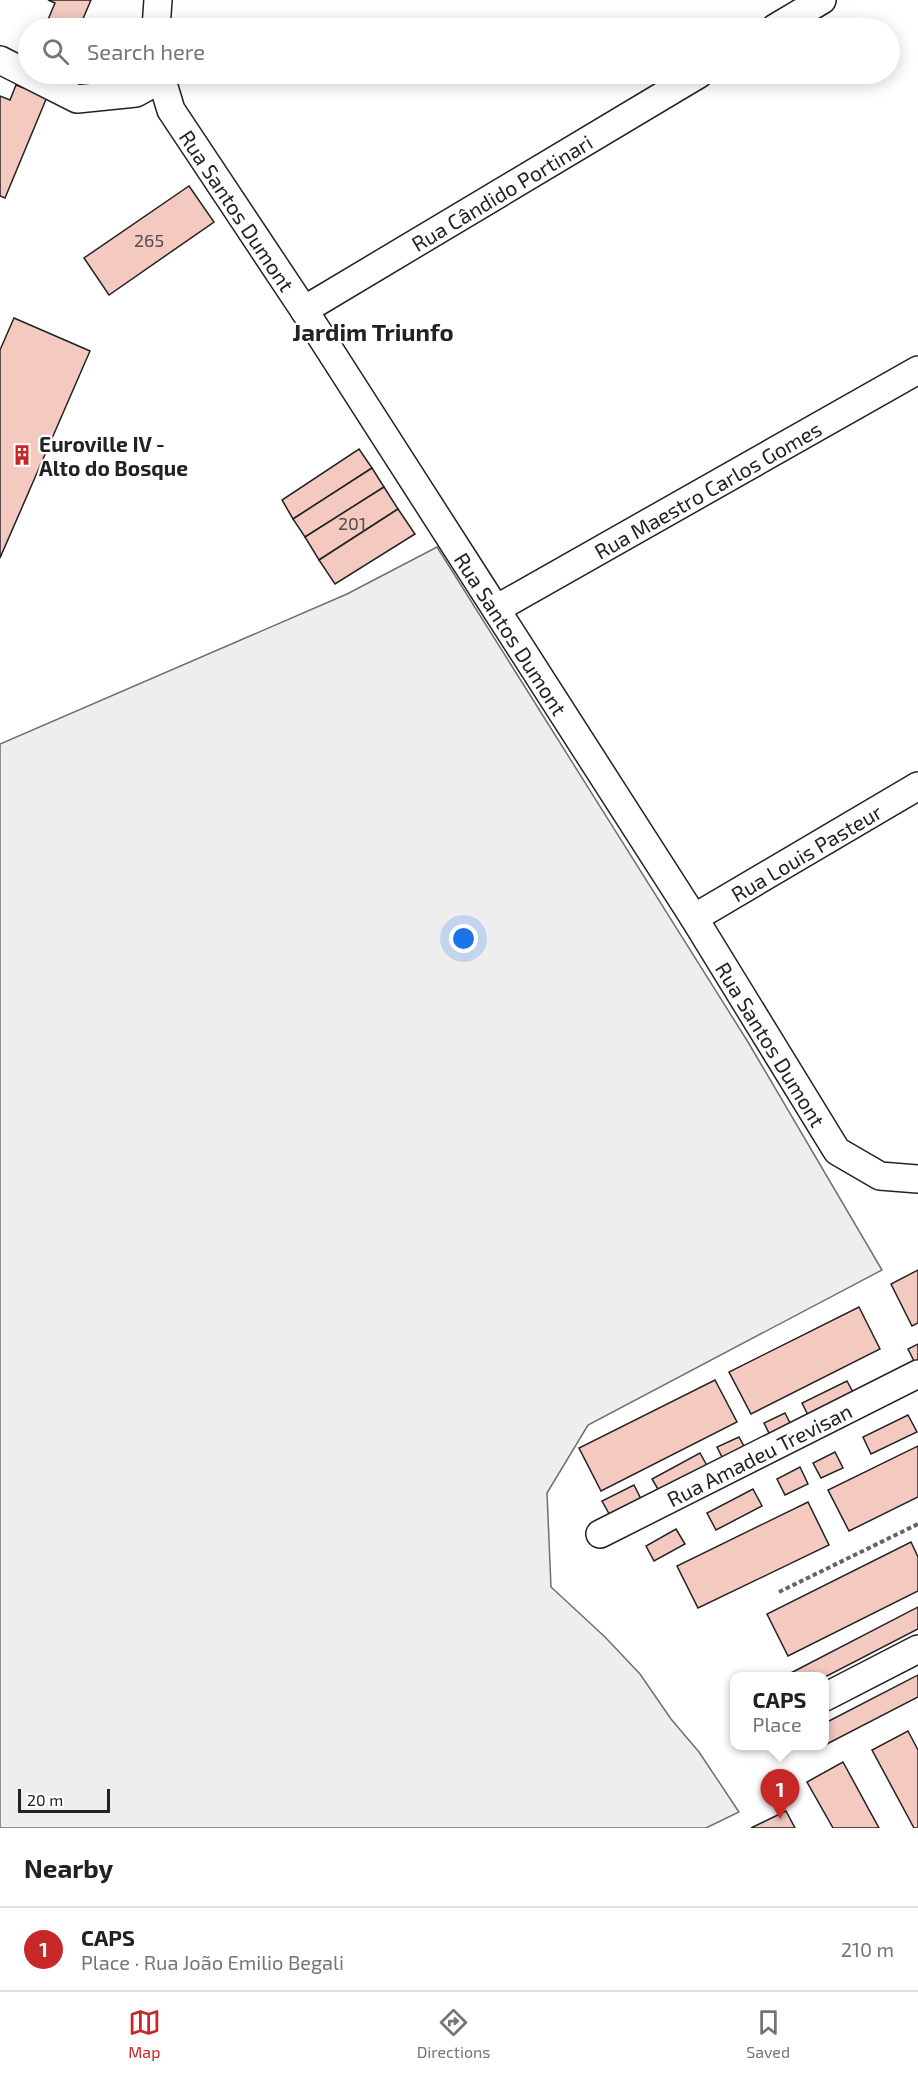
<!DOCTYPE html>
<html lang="en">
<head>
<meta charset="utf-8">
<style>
  body { margin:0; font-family:"Exo 2",sans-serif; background:#f6f6f6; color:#202124 }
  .scale { position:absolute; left:18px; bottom:15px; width:92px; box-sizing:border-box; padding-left:6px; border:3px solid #222; border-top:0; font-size:16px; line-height:21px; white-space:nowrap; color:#222; -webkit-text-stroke:4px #fff; paint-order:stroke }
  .you { position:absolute; left:464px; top:939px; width:21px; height:21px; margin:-15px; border:4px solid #fff; border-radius:50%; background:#1a73e8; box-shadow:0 0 0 9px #1a73e833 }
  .badge { display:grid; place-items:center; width:39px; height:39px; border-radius:50%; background:#c62828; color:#fff; font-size:20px; font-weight:700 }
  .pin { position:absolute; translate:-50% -50px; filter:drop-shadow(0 2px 3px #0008) }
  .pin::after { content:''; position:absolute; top:32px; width:21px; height:18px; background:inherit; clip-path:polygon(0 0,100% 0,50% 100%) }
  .popup { position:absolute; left:730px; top:1672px; width:99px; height:78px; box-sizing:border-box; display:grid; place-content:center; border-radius:12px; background:#fff; filter:drop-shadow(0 2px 4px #0005); font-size:20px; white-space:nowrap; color:#757577 }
  .popup b { font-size:22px; color:#202124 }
  .popup::after { content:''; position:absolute; left:50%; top:100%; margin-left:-12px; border:12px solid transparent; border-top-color:#fff }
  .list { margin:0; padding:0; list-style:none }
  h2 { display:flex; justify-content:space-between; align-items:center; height:78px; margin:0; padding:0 24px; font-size:26px }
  h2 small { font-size:20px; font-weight:400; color:#757577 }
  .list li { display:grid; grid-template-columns:39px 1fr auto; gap:18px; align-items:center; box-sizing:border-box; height:84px; padding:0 24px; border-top:2px solid #e0e0e0 }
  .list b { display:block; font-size:22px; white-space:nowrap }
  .list p { margin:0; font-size:20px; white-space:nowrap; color:#757577 }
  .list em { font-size:20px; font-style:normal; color:#757577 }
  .icon { flex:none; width:33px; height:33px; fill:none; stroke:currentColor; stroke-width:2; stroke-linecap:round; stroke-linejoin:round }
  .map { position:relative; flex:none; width:918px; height:1828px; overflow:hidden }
  .search { position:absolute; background:#fff; box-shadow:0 3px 15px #0003; left:18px; right:18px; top:18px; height:66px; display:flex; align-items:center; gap:15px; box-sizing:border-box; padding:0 21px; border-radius:33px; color:#757577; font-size:22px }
  .sheet { height:162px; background:#fff }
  nav { display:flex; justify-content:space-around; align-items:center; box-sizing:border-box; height:84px; border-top:2px solid #e0e0e0; background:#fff; font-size:16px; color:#757577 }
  nav a { display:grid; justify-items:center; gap:3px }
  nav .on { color:#c62828 }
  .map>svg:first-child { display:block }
  .green { fill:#eee; stroke:#6f6f6f; stroke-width:1.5 }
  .building { fill:#f3c9c0; stroke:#222; stroke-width:1.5 }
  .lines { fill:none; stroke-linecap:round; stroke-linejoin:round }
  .minor-casing { stroke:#222; stroke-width:30 }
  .path { stroke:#646464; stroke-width:4; stroke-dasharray:4.5 3; stroke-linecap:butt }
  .minor { stroke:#fff; stroke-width:27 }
  .labels { text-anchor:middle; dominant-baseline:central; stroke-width:4.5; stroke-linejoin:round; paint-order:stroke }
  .number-label { font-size:18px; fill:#564c4a }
  .street-label { font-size:21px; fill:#222; stroke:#fff }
  .poi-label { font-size:21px; font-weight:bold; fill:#222; stroke:#fff; text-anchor:start }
  .quarter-label { font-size:24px; font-weight:bold; fill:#222; stroke:#fff }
</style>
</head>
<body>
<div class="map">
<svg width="918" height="1828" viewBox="0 0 918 1828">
  <rect width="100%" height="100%" fill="#fff"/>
  <path class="green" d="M437,547L748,1042L882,1270L588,1425L547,1493L551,1587L605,1637L640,1674L671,1719L699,1752L739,1812L706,1828H0V744L347,594Z"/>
  <g class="building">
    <path d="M48,0H91L79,28H64L47,22L55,3Z"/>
    <path d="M16,85L47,97L5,198L0,196V96L10,100Z"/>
    <path d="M189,186L214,222L109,295L84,258Z"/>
    <path d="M14,318L90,351L0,558V350Z"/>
    <path d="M359,449L372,468L293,519L282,500Z"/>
    <path d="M372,468L384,487L305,537L293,519Z"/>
    <path d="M384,487L398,509L319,560L305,537Z"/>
    <path d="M398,509L415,534L335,584L319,560Z"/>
    <path d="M918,1270V1323L912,1326L891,1284Z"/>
    <path d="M859,1307L880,1349L751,1414L729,1372Z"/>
    <path d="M918,1344V1364L916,1365L908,1349Z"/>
    <path d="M715,1380L737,1422L601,1491L579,1448Z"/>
    <path d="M847,1381L856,1398L811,1421L802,1403Z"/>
    <path d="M785,1413L793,1429L772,1439L764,1423Z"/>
    <path d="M908,1415L917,1432L871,1454L863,1437Z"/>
    <path d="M739,1437L747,1452L725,1463L717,1447Z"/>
    <path d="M918,1446V1497L849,1531L828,1490Z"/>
    <path d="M835,1452L843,1468L821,1478L813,1463Z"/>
    <path d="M700,1453L710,1471L662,1496L652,1479Z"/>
    <path d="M800,1467L808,1484L785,1495L777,1479Z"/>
    <path d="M634,1485L643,1503L612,1519L602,1501Z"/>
    <path d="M753,1489L762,1506L716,1530L707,1513Z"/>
    <path d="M808,1502L829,1545L698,1608L677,1566Z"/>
    <path d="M676,1529L685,1544L654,1561L646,1546Z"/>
    <path d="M911,1542L918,1557V1591L788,1656L767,1614Z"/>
    <path d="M918,1607V1629L825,1677L785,1676Z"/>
    <path d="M918,1675V1697L825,1745V1723Z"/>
    <path d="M908,1731L918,1750V1828H914L872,1750Z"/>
    <path d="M843,1762L879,1828H833L807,1782Z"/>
    <path d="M786,1811L795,1828H751Z"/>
  </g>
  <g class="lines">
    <g class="minor-casing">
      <g id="minor">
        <path d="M156,28L158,0"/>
        <path d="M775,28L822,0"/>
        <path d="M0,60L77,99L136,93L161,79"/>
        <path id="s1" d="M160,74L171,110L304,310L694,918L837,1151L880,1176L918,1179"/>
        <path id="s2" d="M304,310L699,74"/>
        <path id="s3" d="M496,609L918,370"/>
        <path id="s4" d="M694,918L918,786"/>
        <path id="s5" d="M600,1534L918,1374"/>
        <path d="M825,1697L918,1649"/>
      </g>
    </g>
    <path class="path" d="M779,1592L918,1524"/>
    <use href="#minor" class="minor"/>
  </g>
  <defs>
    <g id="building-bare" transform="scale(1.62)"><path d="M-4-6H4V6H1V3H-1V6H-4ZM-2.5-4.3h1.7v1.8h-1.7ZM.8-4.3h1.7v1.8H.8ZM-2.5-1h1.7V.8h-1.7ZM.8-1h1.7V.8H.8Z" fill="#c62828" stroke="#fff" stroke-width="2.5" paint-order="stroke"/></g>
  </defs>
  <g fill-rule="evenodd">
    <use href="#building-bare" x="22" y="455"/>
  </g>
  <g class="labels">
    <g class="number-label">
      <text x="149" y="240">265</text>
      <text x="352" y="523">201</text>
    </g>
    <g class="street-label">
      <text stroke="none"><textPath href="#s2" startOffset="230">Rua Cândido Portinari</textPath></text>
      <text stroke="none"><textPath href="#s1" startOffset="158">Rua Santos Dumont</textPath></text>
      <text stroke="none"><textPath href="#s3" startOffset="243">Rua Maestro Carlos Gomes</textPath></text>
      <text stroke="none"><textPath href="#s1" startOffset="662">Rua Santos Dumont</textPath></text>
      <text stroke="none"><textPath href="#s4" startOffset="130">Rua Louis Pasteur</textPath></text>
      <text stroke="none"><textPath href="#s1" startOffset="1148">Rua Santos Dumont</textPath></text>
      <text stroke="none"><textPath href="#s5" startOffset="178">Rua Amadeu Trevisan</textPath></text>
    </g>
    <g class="poi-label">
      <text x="39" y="443">Euroville IV -<tspan x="39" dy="24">Alto do Bosque</tspan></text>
    </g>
    <g class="quarter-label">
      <text x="373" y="331">Jardim Triunfo</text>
    </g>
  </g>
</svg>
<div class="scale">20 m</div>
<div class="you"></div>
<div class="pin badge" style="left:780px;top:1819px">1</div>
<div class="popup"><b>CAPS</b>Place</div>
<div class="search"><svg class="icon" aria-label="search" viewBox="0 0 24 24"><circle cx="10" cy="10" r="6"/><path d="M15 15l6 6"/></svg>Search here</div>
</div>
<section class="sheet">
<h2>Nearby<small></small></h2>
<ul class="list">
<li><span class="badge">1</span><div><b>CAPS</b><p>Place · Rua João Emilio Begali</p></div><em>210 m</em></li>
</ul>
</section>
<nav>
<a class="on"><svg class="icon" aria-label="map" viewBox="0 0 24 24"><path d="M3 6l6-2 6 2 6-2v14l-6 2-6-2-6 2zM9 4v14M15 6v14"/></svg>Map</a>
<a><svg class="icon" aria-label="directions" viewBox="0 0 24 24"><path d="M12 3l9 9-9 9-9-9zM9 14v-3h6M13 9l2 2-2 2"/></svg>Directions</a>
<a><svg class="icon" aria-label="saved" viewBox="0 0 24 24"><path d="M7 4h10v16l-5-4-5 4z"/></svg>Saved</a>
</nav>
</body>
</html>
